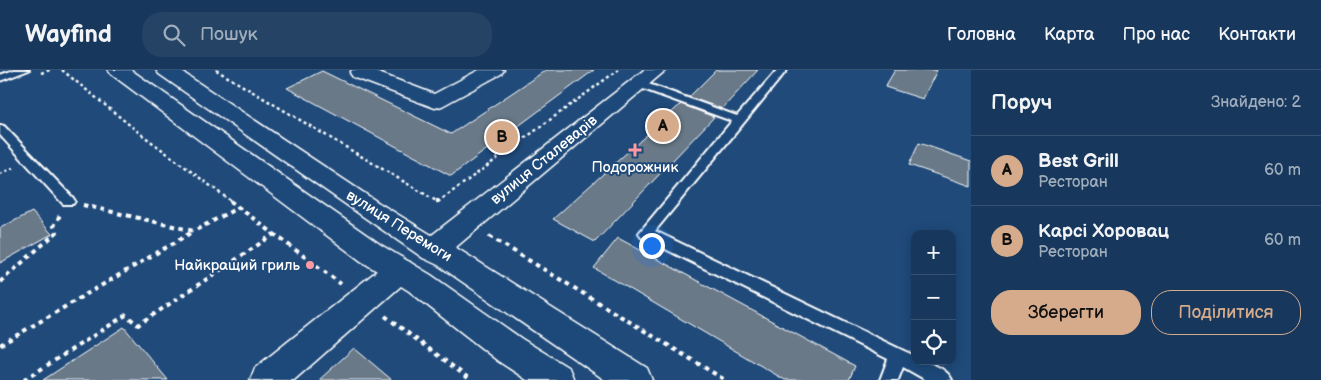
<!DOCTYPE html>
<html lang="uk">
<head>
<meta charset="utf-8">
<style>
  body { margin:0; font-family:"Balsamiq Sans",sans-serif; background:#244365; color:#f1f3f6 }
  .controls { position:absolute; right:15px; bottom:15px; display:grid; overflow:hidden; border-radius:10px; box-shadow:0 2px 12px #0003 }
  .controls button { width:45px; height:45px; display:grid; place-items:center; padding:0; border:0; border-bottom:1px solid #365272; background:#17385c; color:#f1f3f6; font:25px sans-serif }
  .you { position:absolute; left:651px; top:175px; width:18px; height:18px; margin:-12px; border:4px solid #fff; border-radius:50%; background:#1a73e8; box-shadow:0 0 0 8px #1a73e833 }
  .badge { display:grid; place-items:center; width:32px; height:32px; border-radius:50%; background:#d6ab8b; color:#111; font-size:16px; font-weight:700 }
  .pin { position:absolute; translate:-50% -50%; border:2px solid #fff; box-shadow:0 1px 5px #0006 }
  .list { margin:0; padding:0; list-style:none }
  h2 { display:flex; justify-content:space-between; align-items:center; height:65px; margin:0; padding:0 20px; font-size:21px }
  h2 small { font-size:16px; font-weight:400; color:#9eacbb }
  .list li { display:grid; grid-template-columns:32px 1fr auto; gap:15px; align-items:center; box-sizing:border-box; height:70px; padding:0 20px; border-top:1px solid #365272 }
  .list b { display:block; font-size:19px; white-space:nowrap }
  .list p { margin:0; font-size:16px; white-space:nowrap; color:#9eacbb }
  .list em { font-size:16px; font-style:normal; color:#9eacbb }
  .actions { display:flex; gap:10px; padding:15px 20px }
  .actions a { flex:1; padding:11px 0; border:1px solid #d6ab8b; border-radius:20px; text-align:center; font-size:18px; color:#d6ab8b }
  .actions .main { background:#d6ab8b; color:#111 }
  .icon { flex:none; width:28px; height:28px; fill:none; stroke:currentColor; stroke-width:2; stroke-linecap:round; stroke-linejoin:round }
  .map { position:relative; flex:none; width:971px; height:310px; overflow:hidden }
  header { display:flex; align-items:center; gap:30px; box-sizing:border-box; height:70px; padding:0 25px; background:#17385c; border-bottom:1px solid #365272 }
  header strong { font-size:24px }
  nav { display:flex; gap:28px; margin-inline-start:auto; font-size:18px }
  .search { width:350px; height:45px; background:#244365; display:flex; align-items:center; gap:12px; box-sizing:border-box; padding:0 18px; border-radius:20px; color:#9eacbb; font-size:19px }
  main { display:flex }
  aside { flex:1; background:#17385c }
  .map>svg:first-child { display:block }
  .building { fill:#697988; stroke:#fff }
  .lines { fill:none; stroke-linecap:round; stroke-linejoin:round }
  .service-casing { stroke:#fff; stroke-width:4 }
  .minor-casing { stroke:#fff; stroke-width:3 }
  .secondary-casing { stroke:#fff; stroke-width:3 }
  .path-far1 { stroke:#fff; stroke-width:2.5; stroke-dasharray:3 3; stroke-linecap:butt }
  .path { stroke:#fff; stroke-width:4; stroke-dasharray:4.5 4.5; stroke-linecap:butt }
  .service { fill:#1f4a7a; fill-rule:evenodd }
  .minor { fill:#1f4a7a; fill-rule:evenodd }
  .secondary { fill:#1f4a7a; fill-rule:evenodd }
  .poi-dot { fill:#ff9aa2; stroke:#1f4a7a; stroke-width:2 }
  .labels { text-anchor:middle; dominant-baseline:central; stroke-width:4; stroke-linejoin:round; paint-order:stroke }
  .street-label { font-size:15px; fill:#fff; stroke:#1f4a7a }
  .poi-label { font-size:15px; fill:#fff; stroke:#1f4a7a }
</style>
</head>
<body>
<header>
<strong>Wayfind</strong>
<div class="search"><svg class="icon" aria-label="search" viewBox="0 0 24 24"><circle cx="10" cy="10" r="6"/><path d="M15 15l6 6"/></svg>Пошук</div>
<nav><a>Головна</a><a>Карта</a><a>Про нас</a><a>Контакти</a></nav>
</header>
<main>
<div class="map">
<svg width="971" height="310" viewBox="0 0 971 310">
  <rect width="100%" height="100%" fill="#1f4a7a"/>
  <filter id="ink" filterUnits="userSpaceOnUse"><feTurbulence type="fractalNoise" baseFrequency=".02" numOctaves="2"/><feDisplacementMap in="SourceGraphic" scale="10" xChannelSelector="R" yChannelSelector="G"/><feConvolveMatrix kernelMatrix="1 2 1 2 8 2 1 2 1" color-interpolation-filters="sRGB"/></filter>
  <g filter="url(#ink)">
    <g class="building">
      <path d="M546,0H594L451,106L287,18L322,1L451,64Z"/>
      <path d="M716,0H758L722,39L689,27Z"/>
      <path d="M895,0H937L923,29L885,17Z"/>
      <path d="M681,34L714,47L595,172L553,149Z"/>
      <path d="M919,73L971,91V116L909,95Z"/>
      <path d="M32,142L52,164L0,193V158Z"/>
      <path d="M618,168L855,296L849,310H785L594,198Z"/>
      <path d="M124,257L168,310H43Z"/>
      <path d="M354,278L392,310H319Z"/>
    </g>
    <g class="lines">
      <g class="service-casing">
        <g id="service">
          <path d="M14,0H29L0,11V5Z"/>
          <path d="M777,0H787L655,161L904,281L915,286V291C927,291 947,298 952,310H926L903,297L898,310H880L888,289L641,167L639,163L732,51L635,16V12H643L737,46Z"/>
          <path d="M0,55L4,56L73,128L75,131L73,134H63L0,65Z"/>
        </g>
      </g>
      <g class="minor-casing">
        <g id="minor">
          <path d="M352,0H378L376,2L434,24L479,0H504L501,4L442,36L435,38L353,7L350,3Z"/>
          <path d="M644,0H666L443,188L433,191L423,188L419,180L423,172Z"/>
          <path d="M399,189L410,192L414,200L410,208L294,310H250L255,298L388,192Z"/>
        </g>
      </g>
      <g class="secondary-casing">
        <g id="secondary">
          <path d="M108,0H131L381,175L431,205L522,269L569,298L574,310H527L498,291L409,221L361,191L111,4Z"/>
          <path d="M156,0H179L379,133L443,172L458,179L647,298L652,310H605L438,195L423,188L361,145L159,4Z"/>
        </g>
      </g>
      <g class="path-far1">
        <path d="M62,0L137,61L232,132"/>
        <path d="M216,0L438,132L618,0"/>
        <path d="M41,3L50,0"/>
        <path d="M0,104L13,98"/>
      </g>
      <g class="path">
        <path d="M230,131L341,214"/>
        <path d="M436,131H439"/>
        <path d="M83,135L194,161L239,137"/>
        <path d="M489,166L725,310"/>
        <path d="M0,212L57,162L54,156L60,145"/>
        <path d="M385,246L471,310"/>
        <path d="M0,275L194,161"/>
        <path d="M24,310L126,245L138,255L274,164"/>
      </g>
      <use href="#service" class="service"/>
      <use href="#minor" class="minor"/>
      <use href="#secondary" class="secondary"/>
    </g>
  </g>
  <g class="poi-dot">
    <path d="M632.5 72.5h5v5h5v5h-5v5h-5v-5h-5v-5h5z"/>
    <circle cx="310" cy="195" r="5"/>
  </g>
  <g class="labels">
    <g class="street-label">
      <text transform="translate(544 90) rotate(-39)">вулиця Сталеварів</text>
      <text transform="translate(399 156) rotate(32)">вулиця Перемоги</text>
    </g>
    <g class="poi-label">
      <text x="635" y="97">Подорожник</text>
      <text x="300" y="195" text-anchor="end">Найкращий гриль</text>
    </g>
  </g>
</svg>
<div class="controls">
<button>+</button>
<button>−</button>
<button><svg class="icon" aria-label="locate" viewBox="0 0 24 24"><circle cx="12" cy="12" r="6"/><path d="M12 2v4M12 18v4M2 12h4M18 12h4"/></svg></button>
</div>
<div class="you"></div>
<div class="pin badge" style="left:663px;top:56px">A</div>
<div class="pin badge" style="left:502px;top:67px">B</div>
</div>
<aside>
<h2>Поруч<small>Знайдено: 2</small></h2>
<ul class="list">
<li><span class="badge">A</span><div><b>Best Grill</b><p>Ресторан</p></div><em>60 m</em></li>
<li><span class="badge">B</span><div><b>Карсі Хоровац</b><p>Ресторан</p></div><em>60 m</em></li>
</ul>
<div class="actions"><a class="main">Зберегти</a><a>Поділитися</a></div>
</aside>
</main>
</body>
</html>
